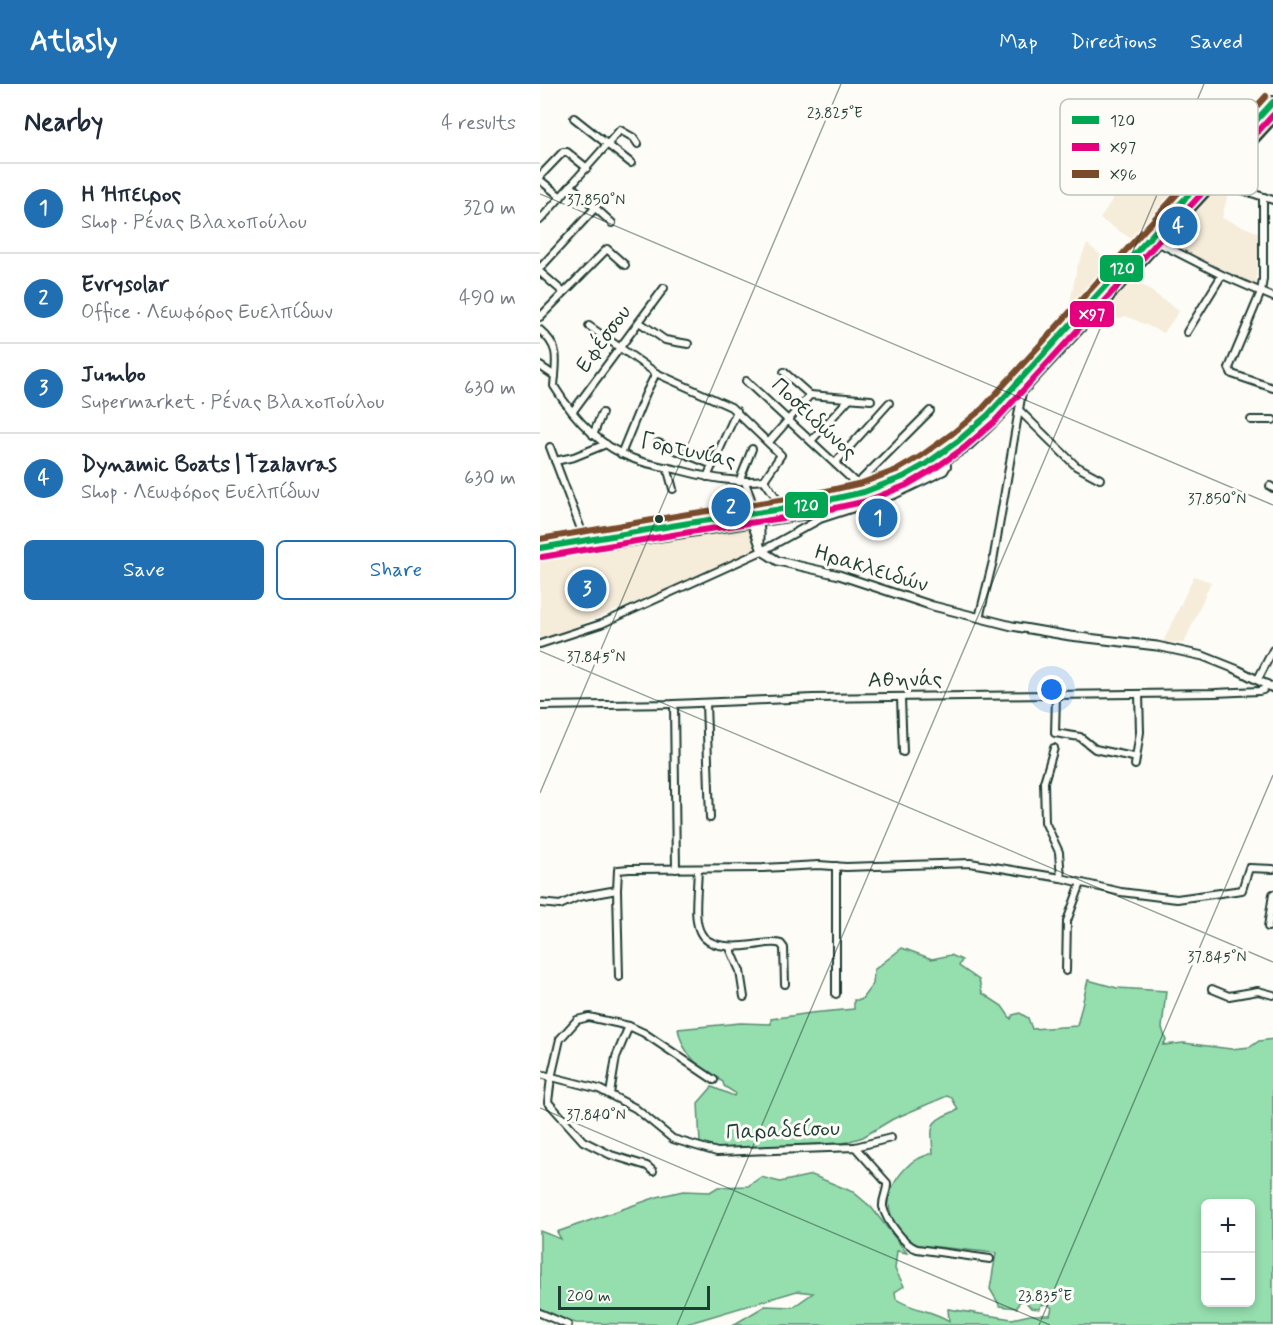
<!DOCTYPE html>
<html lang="en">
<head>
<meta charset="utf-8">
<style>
  body { margin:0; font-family:Mynerve,sans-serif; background:#f6f6f7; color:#1f2937 }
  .controls { position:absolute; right:18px; bottom:18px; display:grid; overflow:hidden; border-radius:9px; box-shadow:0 3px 9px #0003 }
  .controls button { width:54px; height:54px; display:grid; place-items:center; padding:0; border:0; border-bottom:2px solid #e0e1e3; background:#fff; color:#1f2937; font:30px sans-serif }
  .scale { position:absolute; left:18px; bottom:15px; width:152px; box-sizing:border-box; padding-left:6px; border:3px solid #1f3d34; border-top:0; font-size:16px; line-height:21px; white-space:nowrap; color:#1f3d34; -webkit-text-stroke:4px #fdfcf7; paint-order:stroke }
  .you { position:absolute; left:512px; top:606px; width:21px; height:21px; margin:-15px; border:4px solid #fff; border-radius:50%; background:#1a73e8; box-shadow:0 0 0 9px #1a73e833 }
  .badge { display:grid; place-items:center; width:39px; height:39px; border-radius:50%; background:#1f6fb2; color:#fff; font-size:20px; font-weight:700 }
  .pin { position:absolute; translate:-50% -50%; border:3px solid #fff; box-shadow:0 2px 6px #0006 }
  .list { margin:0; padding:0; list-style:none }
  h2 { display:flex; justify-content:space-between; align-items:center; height:78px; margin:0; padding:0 24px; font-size:26px }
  h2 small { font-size:20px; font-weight:400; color:#747a83 }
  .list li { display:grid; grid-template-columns:39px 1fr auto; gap:18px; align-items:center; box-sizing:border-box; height:90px; padding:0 24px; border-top:2px solid #e0e1e3 }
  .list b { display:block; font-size:22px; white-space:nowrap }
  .list p { margin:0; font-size:20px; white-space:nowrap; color:#747a83 }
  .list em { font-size:20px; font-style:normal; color:#747a83 }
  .actions { display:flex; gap:12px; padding:18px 24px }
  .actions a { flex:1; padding:14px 0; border:2px solid #1f6fb2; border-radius:9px; text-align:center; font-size:21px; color:#1f6fb2 }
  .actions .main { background:#1f6fb2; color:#fff }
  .map { position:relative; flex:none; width:733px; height:1241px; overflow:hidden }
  header { display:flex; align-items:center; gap:36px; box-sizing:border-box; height:84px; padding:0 30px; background:#1f6fb2; color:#fff }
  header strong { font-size:28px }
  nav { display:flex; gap:33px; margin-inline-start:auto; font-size:21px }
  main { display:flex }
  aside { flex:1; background:#fff }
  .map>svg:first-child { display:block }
  .built { fill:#f6ecda }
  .green { fill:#95deae; stroke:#5a8e71; stroke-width:1.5; fill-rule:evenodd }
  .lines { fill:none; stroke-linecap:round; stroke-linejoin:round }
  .minor-casing { stroke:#1f3d34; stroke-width:10 }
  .tertiary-casing { stroke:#1f3d34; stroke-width:11 }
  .primary-casing { stroke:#1f3d34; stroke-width:14 }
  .minor { stroke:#fdfcf7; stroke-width:6 }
  .tertiary { stroke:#fdfcf7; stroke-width:7 }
  .primary { stroke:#fcdcac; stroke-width:9 }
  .bus-1-casing { stroke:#fdfcf7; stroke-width:10 }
  .bus-2-casing { stroke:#fdfcf7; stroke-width:10 }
  .bus-3-casing { stroke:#fdfcf7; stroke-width:10 }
  .bus-1 { stroke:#00a651; stroke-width:6 }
  .bus-2 { stroke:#e5007d; stroke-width:6 }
  .bus-3 { stroke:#7a4b2a; stroke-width:6 }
  .ticks { fill:none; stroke:#1f3d34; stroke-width:1.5; stroke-opacity:0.45 }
  .bus-dot { fill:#1f3d34; stroke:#fdfcf7; stroke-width:2 }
  .labels { text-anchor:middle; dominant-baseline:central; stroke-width:6; stroke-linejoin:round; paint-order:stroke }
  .street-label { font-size:22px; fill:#1f3d34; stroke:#fdfcf7 }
  .key { fill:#fdfcf7; stroke:#bac3bc; stroke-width:1.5 }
  .key-label { font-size:16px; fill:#1f3d34 }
  .ticks-label { font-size:15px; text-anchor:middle; fill:#1f3d34; stroke:#fdfcf7; stroke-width:6; stroke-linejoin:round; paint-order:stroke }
  .line-badge { stroke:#fdfcf7; stroke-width:2 }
  .badge-label { font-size:16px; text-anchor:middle; font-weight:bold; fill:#fff }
</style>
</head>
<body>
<header>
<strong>Atlasly</strong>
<nav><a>Map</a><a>Directions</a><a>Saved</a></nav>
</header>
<main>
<aside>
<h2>Nearby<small>4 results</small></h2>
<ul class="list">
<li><span class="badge">1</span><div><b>Η Ήπειρος</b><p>Shop · Ρένας Βλαχοπούλου</p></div><em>320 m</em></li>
<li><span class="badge">2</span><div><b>Evrysolar</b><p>Office · Λεωφόρος Ευελπίδων</p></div><em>490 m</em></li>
<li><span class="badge">3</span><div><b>Jumbo</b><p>Supermarket · Ρένας Βλαχοπούλου</p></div><em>630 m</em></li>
<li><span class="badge">4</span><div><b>Dynamic Boats | Tzalavras</b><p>Shop · Λεωφόρος Ευελπίδων</p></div><em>630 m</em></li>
</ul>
<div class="actions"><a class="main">Save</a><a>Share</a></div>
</aside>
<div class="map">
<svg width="733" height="1241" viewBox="0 0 733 1241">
  <rect width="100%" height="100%" fill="#fdfcf7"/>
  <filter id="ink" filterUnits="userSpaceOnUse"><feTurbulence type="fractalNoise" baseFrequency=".0167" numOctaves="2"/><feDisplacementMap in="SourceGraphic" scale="12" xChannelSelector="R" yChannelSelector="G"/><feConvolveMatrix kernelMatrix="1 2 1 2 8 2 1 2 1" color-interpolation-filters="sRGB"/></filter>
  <g filter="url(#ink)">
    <g class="built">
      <path d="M708,20L711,31L595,157L560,135L590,87L603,76L643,58L664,42Z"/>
      <path d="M675,99L689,105L682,134L719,149L716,201L621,156Z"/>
      <path d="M547,160L574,182L533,226L529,224L537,183Z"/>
      <path d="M593,194L639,227L624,249L586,232L570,237L563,225Z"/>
      <path d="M209,438L222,467L0,557V475Z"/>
      <path d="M654,492L671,498L644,559L623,558Z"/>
    </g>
    <path class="green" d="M362,864L392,875L411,871L422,876L419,882L439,896L442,909L462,922L471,935L473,931L480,929L488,934L492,945L537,942L548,896L577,904L626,907L622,944L626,956L623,961L644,959L691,965L710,963L719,957L733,955V1241H193L225,1222L253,1223L273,1209L257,1207L143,1241L36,1239L17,1234L0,1226V1147L21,1155L17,1148L117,1113L143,1107L170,1108L178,1103L208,1102L221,1093L240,1098L272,1091L313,1108L331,1123L367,1169L357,1167L355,1185L364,1202L355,1208L356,1215C372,1226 393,1226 409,1237L408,1225L472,1235L490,1231H510L512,1224L507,1220L501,1221L499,1225L491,1224L484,1216L479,1218L477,1224L460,1222L450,1205L456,1169L378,1161C367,1157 360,1150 355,1139C341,1115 353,1095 372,1078C378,1074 387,1071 393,1069C391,1038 388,1038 418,1026L412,1014L407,1012L353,1035L323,1053L304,1059L177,1065L160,1060L158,1019L172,1003L194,1012L195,1009L184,1002L183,998C161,985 143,972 138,945L200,939L231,940V935L271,929L314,925V916H321L333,900L334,886ZM666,1120H710V1218H666Z"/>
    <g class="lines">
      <g class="minor-casing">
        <g id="minor">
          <path d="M34,34L91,79"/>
          <path d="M0,92L23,68H27L47,84"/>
          <path d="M675,95L681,99L733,116"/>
          <path d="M0,96L21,113"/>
          <path d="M31,102L72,139"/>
          <path d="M723,113V195L721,208L689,284L692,290L733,304"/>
          <path d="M0,136L80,46L94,54L98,60"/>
          <path d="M617,158L682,191L733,213"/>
          <path d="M0,184L56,123"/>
          <path d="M0,188L23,208"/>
          <path d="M0,233L67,165L85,181"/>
          <path d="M99,238L125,256L148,260"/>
          <path d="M49,242L116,289L191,323L241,371L224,396"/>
          <path d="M0,246C21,264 16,276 14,302C33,333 58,362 94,375C109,381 127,383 143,387C170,394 196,399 224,396L244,425"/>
          <path d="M647,248L682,191"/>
          <path d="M0,282L15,292"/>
          <path d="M244,288L270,311"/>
          <path d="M206,297L317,400"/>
          <path d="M479,326L536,382L560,395"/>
          <path d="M33,327L124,204"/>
          <path d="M711,336H733"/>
          <path d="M53,351L62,329"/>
          <path d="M271,357L309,315"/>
          <path d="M229,358L270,311L331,316"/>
          <path d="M118,359L173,381"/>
          <path d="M10,363L45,456"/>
          <path d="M81,370L106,309L116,289"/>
          <path d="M15,377L34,373L66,360"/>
          <path d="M295,379L349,319"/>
          <path d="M127,383L133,405"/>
          <path d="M167,393L197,327"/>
          <path d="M199,398L212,365"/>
          <path d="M205,398L216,429"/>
          <path d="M730,402L733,404"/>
          <path d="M208,407L206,412L209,430"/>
          <path d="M306,411L390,327"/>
          <path d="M439,534L453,477L482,308"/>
          <path d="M0,560L61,540L222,467L280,435L354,411L404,387L407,382L406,376"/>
          <path d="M718,595L733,566"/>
          <path d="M516,612L515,649L540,653L555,665L593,673"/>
          <path d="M361,614L363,668"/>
          <path d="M166,619L170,734"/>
          <path d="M134,620L136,785"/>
          <path d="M0,622L134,620L273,614L675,609L719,607L723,606L727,600"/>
          <path d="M514,664L504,698L505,738L519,768L521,794"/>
          <path d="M595,681L600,648L599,610"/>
          <path d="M158,785C156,838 145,870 214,861C223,860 233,857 241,860L244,864L245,900"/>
          <path d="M77,806L79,893"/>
          <path d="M0,819L20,821L38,813L77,806L78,786L89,785L223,784L279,781L306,783L430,779L521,794L581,808L620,813L637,815L702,806L709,784L733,785"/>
          <path d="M728,843L733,810"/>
          <path d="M190,864L200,887L204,913"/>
          <path d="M526,887L527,837L541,799"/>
          <path d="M672,905L689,912L718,907L733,911"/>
          <path d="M296,910V782"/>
          <path d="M0,990L59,1005L95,1024L133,1055L177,1068L315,1063L347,1099C348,1107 342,1114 343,1123C346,1136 364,1161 377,1165L450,1175"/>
          <path d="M70,1010L76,973L89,942"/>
          <path d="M315,1063L351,1054"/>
          <path d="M113,1087L107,1082L71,1071L43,1057L8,1018L11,994L20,955L37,936L49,933L89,942L104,949L174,996"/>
          <path d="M0,1229L28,1241"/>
        </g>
      </g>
      <g class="tertiary-casing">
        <g id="tertiary">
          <path d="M218,432L220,447V457"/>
          <path d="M210,434L222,467L238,477L299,491L393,522L472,542L530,552L617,562L663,572L698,586L733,604"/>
        </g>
      </g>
      <g class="primary-casing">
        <g id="primary">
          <path d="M0,464C66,452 132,441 199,431C253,424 314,417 363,393C394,377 423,354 448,331L733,18"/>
          <path d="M0,470L269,429L328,414L350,407L383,390L427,361L455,335L733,33"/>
        </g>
      </g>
      <use href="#minor" class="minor"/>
      <use href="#tertiary" class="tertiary"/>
      <use href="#primary" class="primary"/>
      <g class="bus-1-casing">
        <path id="bus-1" d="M0,464L149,439L262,422L324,408L363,393L386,380L418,357L448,331L733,18"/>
      </g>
      <g class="bus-2-casing">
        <path id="bus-2" d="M2,473L150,448L263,431L327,417L367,401L391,387L424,364L455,337L733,31"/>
      </g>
      <g class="bus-3-casing">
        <path id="bus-3" d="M0,455L148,430L260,413L322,399L359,385L381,372L413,349L442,325L726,12"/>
      </g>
      <use href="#bus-1" class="bus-1"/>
      <use href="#bus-2" class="bus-2"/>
      <use href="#bus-3" class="bus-3"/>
    </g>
  </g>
  <path class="ticks" d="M0,110L733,421M0,567L733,878M0,709L301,0M0,1024L510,1241M137,1241L664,0M499,1241L733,691"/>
  <circle class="bus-dot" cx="119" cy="435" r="5"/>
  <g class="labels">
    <g class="street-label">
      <text transform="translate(64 255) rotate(-54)">Εφέσσου</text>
      <text transform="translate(274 335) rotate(43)">Ποσειδώνος</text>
      <text transform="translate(148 367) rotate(13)">Γορτυνίας</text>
      <text transform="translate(331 485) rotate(17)">Ηρακλειδών</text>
      <text transform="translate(365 596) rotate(-1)">Αθηνάς</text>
      <text transform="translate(243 1047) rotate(-2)">Παραδείσου</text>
    </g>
  </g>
  <rect x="520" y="15" width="198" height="96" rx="9" class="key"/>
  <rect x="532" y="32" width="27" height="8" fill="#00a651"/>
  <rect x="532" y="59" width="27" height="8" fill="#e5007d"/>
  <rect x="532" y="86" width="27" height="8" fill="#7a4b2a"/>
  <g class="key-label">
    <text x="570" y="42">120</text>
    <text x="570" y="69">X97</text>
    <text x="570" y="96">Χ96</text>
  </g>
  <g class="ticks-label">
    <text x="295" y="34">23.825°E</text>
    <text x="56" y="121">37.850°N</text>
    <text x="677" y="420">37.850°N</text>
    <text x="56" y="578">37.845°N</text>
    <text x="677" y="878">37.845°N</text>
    <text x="56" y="1036">37.840°N</text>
    <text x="505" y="1217">23.835°E</text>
  </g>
  <g class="line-badge">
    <rect x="559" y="170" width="45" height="29" rx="6" fill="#00a651"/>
    <rect x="529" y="216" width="46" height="28" rx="6" fill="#e5007d"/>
    <rect x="244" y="407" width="45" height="28" rx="6" fill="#00a651"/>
  </g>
  <g class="badge-label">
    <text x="582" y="190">120</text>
    <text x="552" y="236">X97</text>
    <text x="266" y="427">120</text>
  </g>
</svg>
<div class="controls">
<button>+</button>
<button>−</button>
</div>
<div class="scale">200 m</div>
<div class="you"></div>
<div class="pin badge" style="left:338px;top:434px">1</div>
<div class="pin badge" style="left:191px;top:423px">2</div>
<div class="pin badge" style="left:47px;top:505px">3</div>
<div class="pin badge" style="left:638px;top:142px">4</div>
</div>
</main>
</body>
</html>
